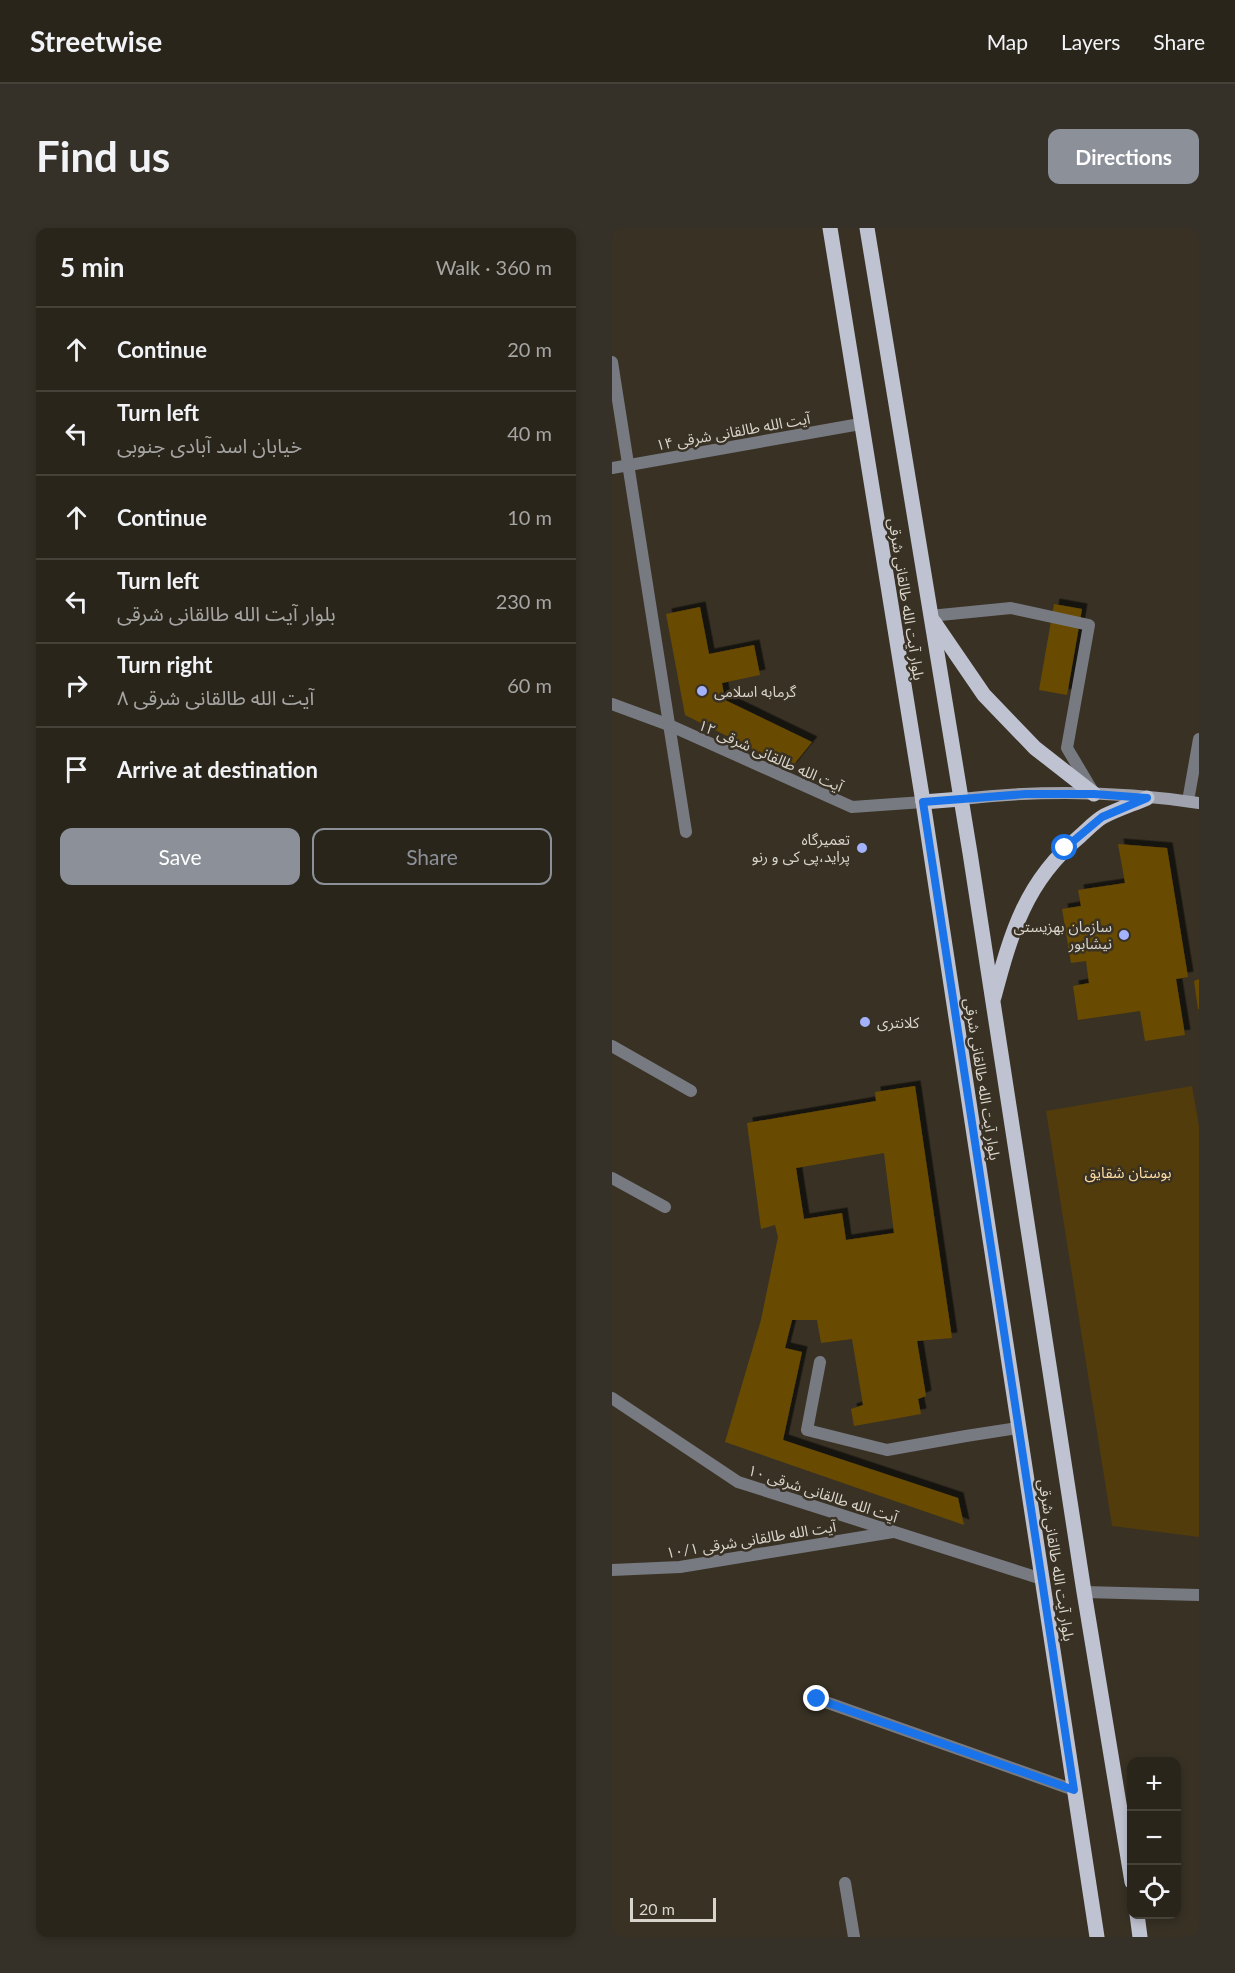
<!DOCTYPE html>
<html lang="en">
<head>
<meta charset="utf-8">
<style>
  body { margin:0; font-family:Lato,"Noto Sans Arabic",sans-serif; background:#363128; color:#f1f3f6 }
  .controls { position:absolute; right:18px; bottom:18px; display:grid; overflow:hidden; border-radius:12px; box-shadow:0 3px 9px #0003 }
  .controls button { width:54px; height:54px; display:grid; place-items:center; padding:0; border:0; border-bottom:2px solid #46423a; background:#2a251b; color:#f1f3f6; font:30px sans-serif }
  .scale { position:absolute; left:18px; bottom:15px; width:86px; box-sizing:border-box; padding-left:6px; border:3px solid #d8d4cc; border-top:0; font-size:16px; line-height:21px; white-space:nowrap; color:#d8d4cc; -webkit-text-stroke:4px #383124; paint-order:stroke }
  .stop { position:absolute; width:18px; height:18px; margin:-14px; border:4px solid #1a73e8; border-radius:50%; background:#fff }
  .stop.end { background:#1a73e8; border-color:#fff; box-shadow:0 2px 6px #0008 }
  .list { margin:0; padding:0; list-style:none }
  h2 { display:flex; justify-content:space-between; align-items:center; height:78px; margin:0; padding:0 24px; font-size:26px }
  h2 small { font-size:20px; font-weight:400; color:#a5a5a3 }
  .list li { display:grid; grid-template-columns:39px 1fr auto; gap:18px; align-items:center; box-sizing:border-box; height:84px; padding:0 24px; border-top:2px solid #46423a }
  .list b { display:block; font-size:22px; white-space:nowrap }
  .list p { margin:0; font-size:20px; white-space:nowrap; color:#a5a5a3 }
  .list em { font-size:20px; font-style:normal; color:#a5a5a3 }
  .actions { display:flex; gap:12px; padding:18px 24px }
  .actions a { flex:1; padding:14px 0; border:2px solid #8c9099; border-radius:12px; text-align:center; font-size:21px; color:#8c9099 }
  .actions .main { background:#8c9099; color:#fff }
  .icon { flex:none; width:33px; height:33px; fill:none; stroke:currentColor; stroke-width:2; stroke-linecap:round; stroke-linejoin:round }
  .map { position:relative; flex:none; width:587px; height:1709px; overflow:hidden; border-radius:12px }
  header { display:flex; align-items:center; gap:36px; box-sizing:border-box; height:84px; padding:0 30px; background:#2a251b; border-bottom:2px solid #46423a }
  header strong { font-size:28px }
  nav { display:flex; gap:33px; margin-inline-start:auto; font-size:21px }
  .intro { display:flex; align-items:center; justify-content:space-between; box-sizing:border-box; height:144px; padding:0 36px }
  h1 { margin:0; font-size:42px }
  .button { padding:15px 27px; border-radius:12px; background:#8c9099; color:#fff; font-size:21px; font-weight:700 }
  main { display:flex; gap:36px; padding:0 36px }
  aside { flex:1; background:#2a251b; border-radius:12px; box-shadow:0 3px 9px #0003 }
  .map>svg:first-child { display:block }
  .green { fill:#523c0c }
  .building { fill:#684b04; fill-rule:evenodd; filter:url(#shadow) }
  .lines { fill:none; stroke-linecap:round; stroke-linejoin:round }
  .lane { stroke:#787a81; stroke-width:12 }
  .street { stroke:#787a81; stroke-width:12 }
  .secondary { stroke:#a0a3ae; stroke-width:12 }
  .primary { stroke:#bfc2d0; stroke-width:15 }
  .route { stroke:#1a73e8; stroke-width:8 }
  .poi-dot { fill:#a4b2fc; stroke:#383124; stroke-width:2 }
  .labels { text-anchor:middle; dominant-baseline:central; stroke-width:5; stroke-linejoin:round; paint-order:stroke }
  .street-label { font-size:15px; fill:#d8d4cc; stroke:#383124 }
  .poi-label { font-size:15px; fill:#d8d4cc; stroke:#383124; text-anchor:start }
  .park-label { font-size:15px; fill:#fddca1; stroke:#383124 }
</style>
</head>
<body>
<header>
<strong>Streetwise</strong>
<nav><a>Map</a><a>Layers</a><a>Share</a></nav>
</header>
<div class="intro"><h1>Find us</h1><a class="button">Directions</a></div>
<main>
<aside>
<h2>5 min<small>Walk · 360 m</small></h2>
<ul class="list">
<li><svg class="icon" aria-label="ahead" viewBox="0 0 24 24"><path d="M12 20V5M6 11l6-6 6 6"/></svg><div><b>Continue</b></div><em>20 m</em></li>
<li><svg class="icon" aria-label="left" viewBox="0 0 24 24"><path d="M17 20v-9H6M10 6l-5 5 5 5"/></svg><div><b>Turn left</b><p>خیابان اسد آبادی جنوبی</p></div><em>40 m</em></li>
<li><svg class="icon" aria-label="ahead" viewBox="0 0 24 24"><path d="M12 20V5M6 11l6-6 6 6"/></svg><div><b>Continue</b></div><em>10 m</em></li>
<li><svg class="icon" aria-label="left" viewBox="0 0 24 24"><path d="M17 20v-9H6M10 6l-5 5 5 5"/></svg><div><b>Turn left</b><p>بلوار آیت الله طالقانی شرقی</p></div><em>230 m</em></li>
<li><svg class="icon" aria-label="right" viewBox="0 0 24 24"><path d="M7 20v-9h11M14 6l5 5-5 5"/></svg><div><b>Turn right</b><p>آیت الله طالقانی شرقی ۸</p></div><em>60 m</em></li>
<li><svg class="icon" aria-label="arrive" viewBox="0 0 24 24"><path d="M6 21V4h12l-3 4 3 4H6"/></svg><div><b>Arrive at destination</b></div></li>
</ul>
<div class="actions"><a class="main">Save</a><a>Share</a></div>
</aside>
<div class="map">
<svg width="587" height="1709" viewBox="0 0 587 1709">
  <defs>
    <filter id="shadow"><feDropShadow dx="5.5" dy="-5.5" stdDeviation="0" flood-color="#0009"/></filter>
  </defs>
  <rect width="100%" height="100%" fill="#383124"/>
  <path class="green" d="M580,858L587,898V1309L500,1298L434,883Z"/>
  <g class="building">
    <path d="M442,376L470,381L455,467L427,462Z"/>
    <path d="M88,379L97,426L142,417L148,447L110,455L113,472L200,514L179,540L73,487L54,386Z"/>
    <path d="M506,616L555,620L576,749L564,751L573,807L533,813L528,783L466,792L461,758L477,755L474,733L459,735L450,681L469,678L466,662L513,655Z"/>
    <path d="M587,751V781H586L582,753Z"/>
    <path d="M303,858L340,1110L305,1113L314,1168L306,1171L309,1186L242,1198L239,1181L251,1177L240,1111L209,1115L205,1092H180L173,1120L190,1124L171,1212L346,1270L352,1297L113,1214L149,1092L166,1009L163,997L149,1001L135,895L264,873L263,864ZM272,925L282,1005L234,1012L230,985L192,991L184,940Z"/>
  </g>
  <g class="lines">
    <g class="lane">
      <path d="M318,388L399,380L477,397L455,520L480,562"/>
      <path d="M208,1134L195,1202L275,1222L354,1208L406,1200"/>
    </g>
    <g class="street">
      <path d="M0,134L74,604"/>
      <path d="M0,240L248,196"/>
      <path d="M0,476L57,497L240,579L311,574"/>
      <path d="M576,573L587,511"/>
      <path d="M0,818L79,863"/>
      <path d="M0,950L53,979"/>
      <path d="M0,1170L126,1254L430,1351"/>
      <path d="M0,1342L68,1339L281,1304"/>
      <path d="M472,1364L587,1367"/>
      <path d="M205,1471L462,1562"/>
      <path d="M233,1655L242,1709"/>
    </g>
    <path class="secondary" d="M349,571C427,562 509,563 587,575"/>
    <g class="primary">
      <path d="M218,0L311,574L485,1709"/>
      <path d="M255,0L358,625L472,1364L520,1654"/>
      <path d="M322,394L372,467L423,520L482,566"/>
      <path d="M311,574L349,571"/>
      <path d="M382,769C399,705 414,653 467,609C475,602 483,593 492,588C506,581 521,576 535,570"/>
      <path d="M525,1686L528,1709"/>
    </g>
  </g>
  <g class="lines">
    <path class="route" d="M205,1471L462,1562L311,574L414,566H482L535,570L490,589L453,620"/>
  </g>
  <g class="poi-dot">
    <circle cx="90" cy="463" r="6"/>
    <circle cx="250" cy="620" r="6"/>
    <circle cx="512" cy="707" r="6"/>
    <circle cx="253" cy="794" r="6"/>
  </g>
  <g class="labels">
    <g class="street-label">
      <text transform="translate(121 203) rotate(-10)">آیت الله طالقانی شرقی ۱۴</text>
      <text transform="translate(295 371) rotate(81)">بلوار آیت الله طالقانی شرقی</text>
      <text transform="translate(159 527) rotate(24)">آیت الله طالقانی شرقی ۱۲</text>
      <text transform="translate(371 851) rotate(81)">بلوار آیت الله طالقانی شرقی</text>
      <text transform="translate(211 1265) rotate(18)">آیت الله طالقانی شرقی ۱۰</text>
      <text transform="translate(139 1311) rotate(-9)">آیت الله طالقانی شرقی ۱۰/۱</text>
      <text transform="translate(445 1332) rotate(81)">بلوار آیت الله طالقانی شرقی</text>
    </g>
    <g class="poi-label">
      <text x="102" y="463">گرمابه اسلامی</text>
      <text x="238" y="611" text-anchor="end">تعمیرگاه<tspan x="238" dy="17">پراید،پی کی و رنو</tspan></text>
      <text x="500" y="698" text-anchor="end">سازمان بهزیستی<tspan x="500" dy="17">نیشابور</tspan></text>
      <text x="265" y="794">کلانتری</text>
    </g>
    <g class="park-label">
      <text x="516" y="944">بوستان شقایق</text>
    </g>
  </g>
</svg>
<div class="controls">
<button>+</button>
<button>−</button>
<button><svg class="icon" aria-label="locate" viewBox="0 0 24 24"><circle cx="12" cy="12" r="6"/><path d="M12 2v4M12 18v4M2 12h4M18 12h4"/></svg></button>
</div>
<div class="scale">20 m</div>
<div class="stop" style="left:453px;top:620px"></div>
<div class="stop end" style="left:205px;top:1471px"></div>
</div>
</main>
</body>
</html>
